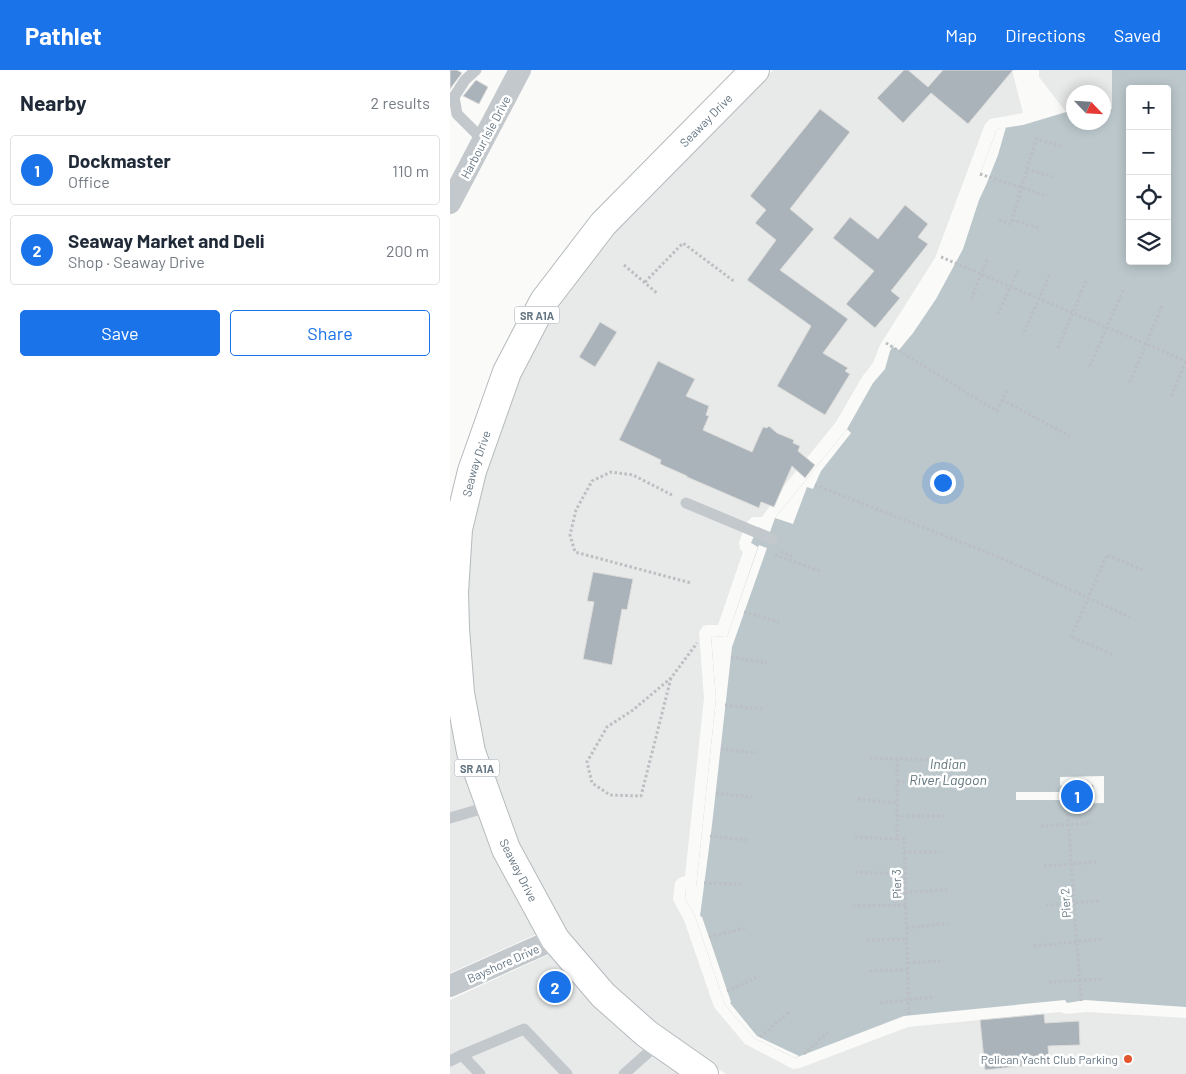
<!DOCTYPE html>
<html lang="en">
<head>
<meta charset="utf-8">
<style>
  body { margin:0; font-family:Barlow,sans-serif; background:#f6f6f7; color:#1f2937 }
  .controls { position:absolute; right:15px; top:15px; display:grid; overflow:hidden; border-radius:5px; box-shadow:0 2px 12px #0003 }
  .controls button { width:45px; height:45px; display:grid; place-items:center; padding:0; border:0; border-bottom:1px solid #e0e1e3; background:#fff; color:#1f2937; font:25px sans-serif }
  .compass { position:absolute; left:616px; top:15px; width:45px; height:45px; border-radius:50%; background:#fff; box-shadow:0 2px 12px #0003; rotate:115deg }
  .you { position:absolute; left:492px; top:412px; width:18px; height:18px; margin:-12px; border:4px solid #fff; border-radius:50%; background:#1a73e8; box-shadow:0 0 0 8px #1a73e833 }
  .badge { display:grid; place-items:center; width:32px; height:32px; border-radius:50%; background:#1a73e8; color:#fff; font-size:16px; font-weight:700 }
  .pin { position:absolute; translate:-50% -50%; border:2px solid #fff; box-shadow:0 1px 5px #0006 }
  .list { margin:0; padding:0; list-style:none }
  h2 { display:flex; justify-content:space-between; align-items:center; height:65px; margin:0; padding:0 20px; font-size:21px }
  h2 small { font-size:16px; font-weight:400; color:#747a83 }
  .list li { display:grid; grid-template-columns:32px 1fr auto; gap:15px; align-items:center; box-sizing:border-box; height:70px; margin:0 10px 10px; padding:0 10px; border:1px solid #e0e1e3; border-radius:5px }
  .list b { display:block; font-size:19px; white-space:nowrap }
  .list p { margin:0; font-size:16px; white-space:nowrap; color:#747a83 }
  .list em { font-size:16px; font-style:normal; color:#747a83 }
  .actions { display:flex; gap:10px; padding:15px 20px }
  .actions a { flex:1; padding:11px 0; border:1px solid #1a73e8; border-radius:5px; text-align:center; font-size:18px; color:#1a73e8 }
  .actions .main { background:#1a73e8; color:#fff }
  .icon { flex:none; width:28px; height:28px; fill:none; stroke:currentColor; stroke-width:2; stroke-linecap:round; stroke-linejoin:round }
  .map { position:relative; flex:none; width:736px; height:1004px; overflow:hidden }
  header { display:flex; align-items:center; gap:30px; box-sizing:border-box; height:70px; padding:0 25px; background:#1a73e8; color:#fff }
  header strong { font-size:24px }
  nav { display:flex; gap:28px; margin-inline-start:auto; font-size:18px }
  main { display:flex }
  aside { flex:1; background:#fff }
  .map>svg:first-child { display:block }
  .built { fill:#e8e9e9 }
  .water { fill:#bbc7cb; fill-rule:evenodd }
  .pier { fill:#fafaf8 }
  .building { fill:#aab3b9; stroke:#dcdcda }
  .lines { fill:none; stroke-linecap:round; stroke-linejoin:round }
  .primary-casing { stroke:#b5babe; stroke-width:30 }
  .path { stroke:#bbbfc2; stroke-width:3; stroke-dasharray:2.5 2.5; stroke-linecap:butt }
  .lane { stroke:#c3c8cc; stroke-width:11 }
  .street { stroke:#c3c8cc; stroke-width:22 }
  .primary { stroke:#fff; stroke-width:28 }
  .poi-dot { fill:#e4572e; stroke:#fff; stroke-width:2 }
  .labels { text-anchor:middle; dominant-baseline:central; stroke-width:5; stroke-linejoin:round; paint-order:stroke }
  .shield { fill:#fff; stroke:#939fa8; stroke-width:1 }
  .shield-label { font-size:11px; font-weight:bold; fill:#657683 }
  .street-label { font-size:12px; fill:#657683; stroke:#fff }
  .poi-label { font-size:12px; fill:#657683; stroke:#fff; text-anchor:end }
  .water-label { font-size:14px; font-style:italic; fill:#60757c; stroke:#fff }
</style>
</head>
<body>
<header>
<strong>Pathlet</strong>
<nav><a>Map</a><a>Directions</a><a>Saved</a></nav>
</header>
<main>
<aside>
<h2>Nearby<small>2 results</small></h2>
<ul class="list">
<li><span class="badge">1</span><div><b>Dockmaster</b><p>Office</p></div><em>110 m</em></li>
<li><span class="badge">2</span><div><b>Seaway Market and Deli</b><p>Shop · Seaway Drive</p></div><em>200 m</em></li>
</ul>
<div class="actions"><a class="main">Save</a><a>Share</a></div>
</aside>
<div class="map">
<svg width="736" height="1004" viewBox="0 0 736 1004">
  <rect width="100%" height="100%" fill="#fafaf8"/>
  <g class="built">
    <path d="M323,0H562L573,43L540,49L535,54L485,188L430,275L423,293L412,307L386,352L334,416L312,447H302L297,452L289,472L290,479L293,482L268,555H257L253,556L249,562L254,628L235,806L229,808L225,812L223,830L234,850L264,937L295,974L343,999L350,998L458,957L610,942L616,944L637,942L736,948V1004H276L204,956L162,918L115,864L68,776L32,680L22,623L16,523L20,461L34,404L68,307L105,237L163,162Z"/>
    <path d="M589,0H662V39H654V22H624L623,40L616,42L589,7Z"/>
    <path d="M0,637L89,863L0,903Z"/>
    <path d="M102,883L231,1004H0V930Z"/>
  </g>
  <path class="water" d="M662,0H736V937L635,930L617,933L615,930L454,946L345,988L304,968L275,935L245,846L235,829L236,818H246L266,629L261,566L277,567L308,477L301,473L308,457L320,462L325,448L397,359L423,313L435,299L440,281L496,194L547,59L573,55L623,40L624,52H654V39H662ZM680,19H717V191H680Z"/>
  <g class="pier">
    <path d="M556,57L548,85L536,115L529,130L513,179L486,229L463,263L449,280L443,277L455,254L476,223L494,193L521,120L530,104L547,59Z"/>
    <path d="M397,359L401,363L371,401L363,419L357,417L343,454L325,448Z"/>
    <path d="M309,475L317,478L282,577L262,755L250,846L252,847L259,867L281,932L280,933L307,966L349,986L345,988L304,968L275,935L245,846L235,829L236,818H246L266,629L261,566L277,567Z"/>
    <path d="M654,706V733L611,734L610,730H566V722H610V707Z"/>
  </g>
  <g class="building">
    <path d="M0,0H7L12,3L0,19Z"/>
    <path d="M454,0H458L478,17L493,0H563L518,54L481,23L453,53L427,28Z"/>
    <path d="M26,10L38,17L29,34L13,26Z"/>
    <path d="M370,39L400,62L340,139L364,159L330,200L398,249L373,283L398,298L395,301L400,304L375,345L327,316L361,256L297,210L326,170L305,153L316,140L300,126Z"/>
    <path d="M455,135L478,154L468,167L478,174L441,221L450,228L425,258L396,234L424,201L383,168L400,147L428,169Z"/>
    <path d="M150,252L167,262L145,297L129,287Z"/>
    <path d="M208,291L245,309L236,326L259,336L256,345L259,346L253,360L302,382L313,357L317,358L319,356L327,363L344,370L343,373L350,376L348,381L365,395L355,408L342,396L324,437L311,432L309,438L237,407V406L210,394L211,390L169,370Z"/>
    <path d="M143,502L183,509L177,540L172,539L162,595L133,589L144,532L137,531Z"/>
    <path d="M643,715L644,733L611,734L610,716Z"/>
    <path d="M594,944L595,953L629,951L630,975L598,976L599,989L591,990L592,994L535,1000L530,950Z"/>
  </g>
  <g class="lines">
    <g class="primary-casing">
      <g id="primary">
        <path id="s1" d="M254,1004L197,964L153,925L105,869L56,779L21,682L10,623L5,559L4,522L8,459L22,401L57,302L94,231L153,154L305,0"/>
      </g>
    </g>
    <g class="path">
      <path d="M577,99L603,107"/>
      <path d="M530,104L597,126"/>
      <path d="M549,150L561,154L586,69L614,77"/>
      <path d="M562,150L589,158"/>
      <path d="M491,187L736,291"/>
      <path d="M174,195L208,224"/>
      <path d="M195,212L233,173L285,212"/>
      <path d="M521,229L538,188"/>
      <path d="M548,244L568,200"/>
      <path d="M574,262L600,204"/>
      <path d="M436,273L547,341L557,320"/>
      <path d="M608,278L636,211"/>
      <path d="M640,296L674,218"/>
      <path d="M680,312L712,236"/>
      <path d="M721,326L736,291"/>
      <path d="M552,330L620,366"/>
      <path d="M365,415L549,487L680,547"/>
      <path d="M222,425L183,405L161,402L142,411L126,440L120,465L125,482L241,513"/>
      <path d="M331,482L342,486"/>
      <path d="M325,485L370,501"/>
      <path d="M294,542L329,552"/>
      <path d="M662,584L621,567L657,485L695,501"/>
      <path d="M281,587L317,593"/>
      <path d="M221,608L191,726L160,725L142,713L137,692L157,657L183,640L221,608L247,573"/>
      <path d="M275,635L312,639"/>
      <path d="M271,679L307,683"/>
      <path d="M420,688L481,690"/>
      <path d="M447,689V769H454L459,946"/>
      <path d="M447,712H493"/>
      <path d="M266,723L302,727"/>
      <path d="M408,729L446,733"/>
      <path d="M617,734L631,931"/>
      <path d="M447,746H494"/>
      <path d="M591,756L642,753"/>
      <path d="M260,766L297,770"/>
      <path d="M405,767L447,769"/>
      <path d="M454,782H490"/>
      <path d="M594,796L646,792"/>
      <path d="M405,802L455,804"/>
      <path d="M254,813L292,814"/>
      <path d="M455,822L497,820"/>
      <path d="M596,835L649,831"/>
      <path d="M403,836L456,835"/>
      <path d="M457,858L498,853"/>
      <path d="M259,867L295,858"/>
      <path d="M417,870L457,869"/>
      <path d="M584,876L652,869"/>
      <path d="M458,893L492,891"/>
      <path d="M420,901L458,900"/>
      <path d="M599,912L654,909"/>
      <path d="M277,921L310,906"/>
      <path d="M430,933L484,927"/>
      <path d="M310,967L340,941"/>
      <path d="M354,984L378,962"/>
    </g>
    <g class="lane">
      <path d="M26,0L15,10L4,27L7,44L33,70"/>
      <path d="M236,433L322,469"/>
      <path d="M0,748L41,736"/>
      <path d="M12,985L74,959L117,1004"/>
      <path d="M0,991L12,985L30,1004"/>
      <path d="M174,1004L209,973"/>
    </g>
    <g class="street">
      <path d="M0,133L70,0"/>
      <path d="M0,916L105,869"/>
    </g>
    <use href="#primary" class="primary"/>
  </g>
  <circle class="poi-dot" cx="678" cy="989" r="5"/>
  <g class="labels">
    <g class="shield">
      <rect x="64.5" y="236.5" width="45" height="17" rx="4"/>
      <rect x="4.5" y="689.5" width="45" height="17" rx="4"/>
    </g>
    <g class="shield-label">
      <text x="87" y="245">SR A1A</text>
      <text x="27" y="698">SR A1A</text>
    </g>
    <g class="street-label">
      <text stroke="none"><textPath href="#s1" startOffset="1120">Seaway Drive</textPath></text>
      <text transform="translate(35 67) rotate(-62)">Harbour Isle Drive</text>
      <text stroke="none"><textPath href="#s1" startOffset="700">Seaway Drive</textPath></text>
      <text transform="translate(69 800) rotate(63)">Seaway Drive</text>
      <text transform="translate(446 814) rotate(-92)">Pier 3</text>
      <text transform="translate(615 833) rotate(-94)">Pier 2</text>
      <text transform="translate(53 893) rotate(-24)">Bayshore Drive</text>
    </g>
    <g class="poi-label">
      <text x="668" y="989">Pelican Yacht Club Parking</text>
    </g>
    <g class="water-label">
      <text x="498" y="693">Indian<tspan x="498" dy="16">River Lagoon</tspan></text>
    </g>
  </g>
</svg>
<div class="controls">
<button>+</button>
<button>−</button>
<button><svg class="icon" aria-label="locate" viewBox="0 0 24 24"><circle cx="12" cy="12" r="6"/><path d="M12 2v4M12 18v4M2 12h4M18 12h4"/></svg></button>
<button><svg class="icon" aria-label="layers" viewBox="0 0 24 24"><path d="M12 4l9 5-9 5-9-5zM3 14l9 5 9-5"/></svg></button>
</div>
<svg class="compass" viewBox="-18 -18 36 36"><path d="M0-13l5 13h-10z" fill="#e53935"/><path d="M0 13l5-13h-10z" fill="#747a83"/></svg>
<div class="you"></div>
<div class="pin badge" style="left:627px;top:726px">1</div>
<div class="pin badge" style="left:105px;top:917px">2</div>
</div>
</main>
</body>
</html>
